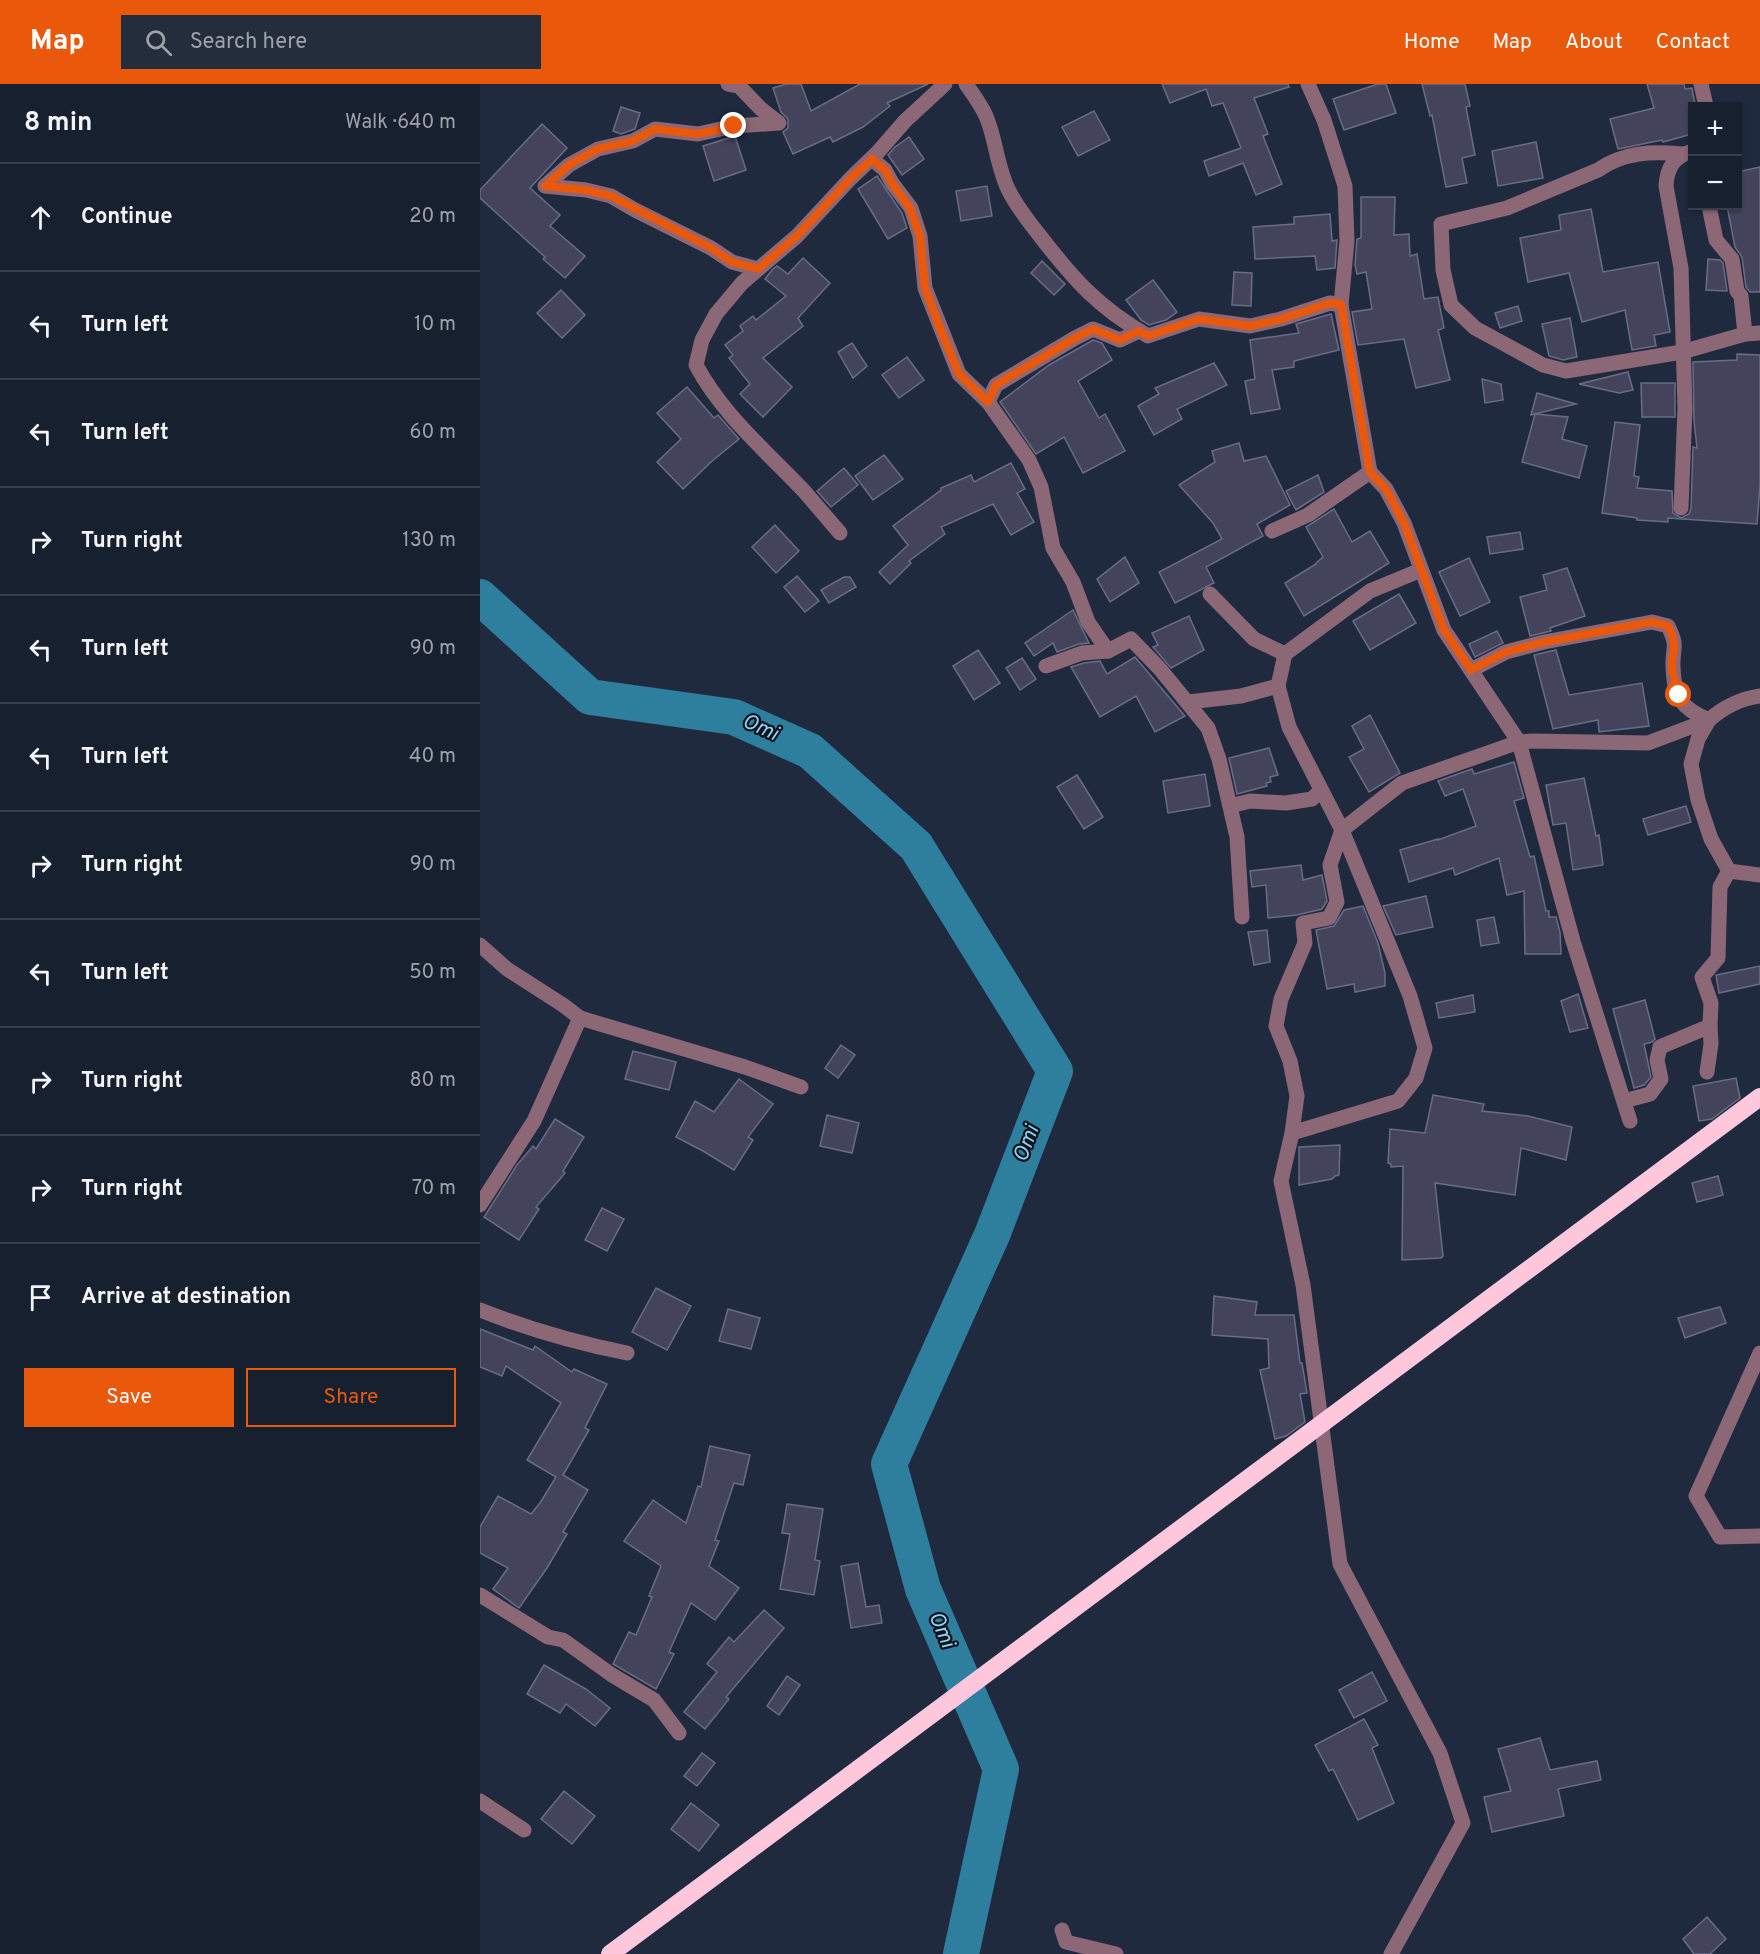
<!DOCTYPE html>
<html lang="en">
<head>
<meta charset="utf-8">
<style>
  body { margin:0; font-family:Overpass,sans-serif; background:#242d3b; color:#f1f3f6 }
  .controls { position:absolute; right:18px; top:18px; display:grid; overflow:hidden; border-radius:0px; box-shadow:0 2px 4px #0004 }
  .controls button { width:54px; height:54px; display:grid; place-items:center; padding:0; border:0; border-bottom:2px solid #363e4b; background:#17202f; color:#f1f3f6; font:30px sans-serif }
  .stop { position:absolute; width:18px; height:18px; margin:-14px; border:4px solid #ea580c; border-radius:50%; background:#fff }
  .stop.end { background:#ea580c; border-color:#fff; box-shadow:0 2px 6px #0008 }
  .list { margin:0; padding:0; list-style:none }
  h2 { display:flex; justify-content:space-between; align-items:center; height:78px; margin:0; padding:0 24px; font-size:26px }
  h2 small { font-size:20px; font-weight:400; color:#9ea3aa }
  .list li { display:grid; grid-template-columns:39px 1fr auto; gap:18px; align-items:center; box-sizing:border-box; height:108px; padding:0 24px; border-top:2px solid #363e4b }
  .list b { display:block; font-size:22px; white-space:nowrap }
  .list em { font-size:20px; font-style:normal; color:#9ea3aa }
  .actions { display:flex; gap:12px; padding:18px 24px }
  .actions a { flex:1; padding:14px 0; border:2px solid #ea580c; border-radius:0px; text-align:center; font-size:21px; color:#ea580c }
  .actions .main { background:#ea580c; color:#fff }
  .icon { flex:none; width:33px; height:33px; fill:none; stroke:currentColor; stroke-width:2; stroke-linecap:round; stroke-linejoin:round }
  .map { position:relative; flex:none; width:1280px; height:1870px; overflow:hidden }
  header { display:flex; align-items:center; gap:36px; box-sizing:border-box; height:84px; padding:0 30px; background:#ea580c; color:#fff }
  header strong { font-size:28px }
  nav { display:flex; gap:33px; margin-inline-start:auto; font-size:21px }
  .search { width:420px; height:54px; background:#242d3b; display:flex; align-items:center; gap:15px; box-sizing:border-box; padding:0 21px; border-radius:0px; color:#9ea3aa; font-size:22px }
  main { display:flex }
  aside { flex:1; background:#17202f }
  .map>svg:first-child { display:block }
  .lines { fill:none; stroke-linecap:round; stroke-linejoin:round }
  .river { stroke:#2e7e9e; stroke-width:36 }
  .building { fill:#43445c; stroke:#6a6c86; stroke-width:1.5 }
  .minor { stroke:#8c6775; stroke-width:15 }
  .highway { stroke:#fec7db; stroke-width:18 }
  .route { stroke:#ea580c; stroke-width:8 }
  .labels { text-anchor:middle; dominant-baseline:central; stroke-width:4.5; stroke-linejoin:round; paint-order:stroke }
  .water-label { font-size:21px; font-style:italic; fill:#8cd4f5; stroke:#0e131c }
</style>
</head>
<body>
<header>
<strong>Map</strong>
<div class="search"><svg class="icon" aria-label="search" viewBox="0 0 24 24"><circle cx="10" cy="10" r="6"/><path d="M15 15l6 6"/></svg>Search here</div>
<nav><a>Home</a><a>Map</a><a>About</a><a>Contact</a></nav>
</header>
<main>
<aside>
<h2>8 min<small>Walk · 640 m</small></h2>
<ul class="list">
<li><svg class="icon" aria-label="ahead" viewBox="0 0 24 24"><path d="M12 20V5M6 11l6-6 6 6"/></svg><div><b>Continue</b></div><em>20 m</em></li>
<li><svg class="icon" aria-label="left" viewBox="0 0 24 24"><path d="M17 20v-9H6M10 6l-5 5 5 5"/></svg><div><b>Turn left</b></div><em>10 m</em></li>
<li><svg class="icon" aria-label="left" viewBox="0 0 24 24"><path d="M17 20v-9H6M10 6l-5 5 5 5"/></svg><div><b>Turn left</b></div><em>60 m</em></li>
<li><svg class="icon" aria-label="right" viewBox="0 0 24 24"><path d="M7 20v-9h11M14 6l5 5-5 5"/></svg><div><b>Turn right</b></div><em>130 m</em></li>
<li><svg class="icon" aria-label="left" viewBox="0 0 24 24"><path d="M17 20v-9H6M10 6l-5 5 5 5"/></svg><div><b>Turn left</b></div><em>90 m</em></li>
<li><svg class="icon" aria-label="left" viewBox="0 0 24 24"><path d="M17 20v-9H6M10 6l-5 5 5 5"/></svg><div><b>Turn left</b></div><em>40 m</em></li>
<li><svg class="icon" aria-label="right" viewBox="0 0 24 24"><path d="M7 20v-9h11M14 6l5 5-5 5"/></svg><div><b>Turn right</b></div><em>90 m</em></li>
<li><svg class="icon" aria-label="left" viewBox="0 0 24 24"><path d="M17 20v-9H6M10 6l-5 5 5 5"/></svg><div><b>Turn left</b></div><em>50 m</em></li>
<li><svg class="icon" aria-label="right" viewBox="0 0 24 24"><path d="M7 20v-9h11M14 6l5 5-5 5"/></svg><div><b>Turn right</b></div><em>80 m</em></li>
<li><svg class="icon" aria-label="right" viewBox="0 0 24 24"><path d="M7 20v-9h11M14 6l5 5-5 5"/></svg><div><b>Turn right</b></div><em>70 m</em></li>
<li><svg class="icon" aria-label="arrive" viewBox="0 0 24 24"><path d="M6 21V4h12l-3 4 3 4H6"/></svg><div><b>Arrive at destination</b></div></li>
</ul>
<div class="actions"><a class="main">Save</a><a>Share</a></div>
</aside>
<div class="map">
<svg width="1280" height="1870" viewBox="0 0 1280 1870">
  <rect width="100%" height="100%" fill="#1f2a3f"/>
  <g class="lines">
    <path class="river" d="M0,513L110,613L254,633L330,667L436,762L575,987L512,1151L409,1380L443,1505L521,1685L481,1870"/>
  </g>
  <g class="building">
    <path d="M306,0H321L331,27L380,0H448L407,19L410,22L383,43L353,58L350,53L313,70L303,48L308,44V35L301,28L293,4Z"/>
    <path d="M682,0H808L809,3L774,14L788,50L783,52L802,100L776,111L763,79L729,92L724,77L761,64L743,19L732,22L726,5L690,19Z"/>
    <path d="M898,0H906L916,29L864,46L853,15Z"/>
    <path d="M942,0H985L990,22L986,23L995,71L982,74L987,99L966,103L952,31L950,32Z"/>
    <path d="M1167,0H1204L1205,5L1212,4L1215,20L1209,21L1212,34V50L1183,58L1182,56L1138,65L1130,35L1174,24Z"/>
    <path d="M141,23L160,29L155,45L141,50L133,47Z"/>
    <path d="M614,27L630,56L598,72L582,43Z"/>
    <path d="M62,40L87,64L50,104L80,131L70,142L105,172L85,194L63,175L65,173L0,114V106Z"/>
    <path d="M255,52L266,86L234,97L223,62Z"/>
    <path d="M429,53L444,75L422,91L408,71L415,63Z"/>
    <path d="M1056,58L1063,94L1018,102L1012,67Z"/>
    <path d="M1280,83V208H1270L1266,203L1262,173L1255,163L1247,122H1257V88Z"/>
    <path d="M397,92L422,129L427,144L408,155L378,105Z"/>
    <path d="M507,102L512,132L481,137L476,107Z"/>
    <path d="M881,113H915L914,151L929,150L930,172L937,170L944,215L958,213L964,244L958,246L970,296L936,304L924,255L878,261L872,228L892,225L886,188L877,190L875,181L877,155L881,154Z"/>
    <path d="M1111,125L1123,188L1178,178L1190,248L1174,251L1176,262L1152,266L1145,226L1102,238L1089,189L1048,198L1040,154L1081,146L1079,131Z"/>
    <path d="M850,130L852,157L857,156L855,184L837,186L835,172L775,175L773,143L814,140V133Z"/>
    <path d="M323,174L350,199L318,234L323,242L283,274L312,303L283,333L260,310L270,300L249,274L253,271L245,261L263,247L260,242L273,232L276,236L306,212L285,195L293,185L297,182L308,190Z"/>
    <path d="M1228,175L1240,176L1243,179L1247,207L1226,206Z"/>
    <path d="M562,177L585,200L574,211L551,189Z"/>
    <path d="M754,188L772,189L771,222L752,221Z"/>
    <path d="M673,196L697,228L686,236L669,241L661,236L646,216Z"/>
    <path d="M81,206L105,231L82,254L57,229Z"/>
    <path d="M1038,222L1042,237L1020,244L1015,229Z"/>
    <path d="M851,230L859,266L814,277V283L792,286L800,325L771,330L765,297L775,295L770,256L819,249L816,240Z"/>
    <path d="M1090,234L1097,273L1083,276L1069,272L1062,240Z"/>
    <path d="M613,256L622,259L632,276L598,297L619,334L625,330L645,367L603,389L584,353L556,370L520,318L569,281Z"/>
    <path d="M372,259L387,282L373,294L358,268Z"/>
    <path d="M1257,270L1280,271V401L1277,440L1188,434V438L1157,436V434L1122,429L1135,338L1160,341L1154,392L1159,393L1157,404L1192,407L1193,429L1201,434L1209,430L1211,424L1213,363L1217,364L1214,337L1213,278L1257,276Z"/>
    <path d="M427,273L444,296L419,314L402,291Z"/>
    <path d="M734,279L747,301L697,325L702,335L674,351L658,322L679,310L675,304Z"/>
    <path d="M1148,288L1153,306L1139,309L1099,300Z"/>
    <path d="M1002,295L1021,300L1023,316L1005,319Z"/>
    <path d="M1161,299H1195V333H1162Z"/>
    <path d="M207,303L234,334L238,331L259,355L231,378L203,405L177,378L201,355L177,329Z"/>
    <path d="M1057,309L1096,320L1051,331Z"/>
    <path d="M1055,330L1088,333L1082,355L1107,362L1099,394L1042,378Z"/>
    <path d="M759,359L764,377L786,372L810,421L777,440L783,452L726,483L734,499L695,519L679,488L742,455L733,439L699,401L735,378L732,367Z"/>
    <path d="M404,371L423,395L393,416L375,392Z"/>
    <path d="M531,379L545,405L537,409L554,438L531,451L513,420L461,443L465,450L429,477L431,479L410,500L399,488L428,461L413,442L461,406V404L491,391L494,398Z"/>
    <path d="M364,384L378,401L351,423L337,407Z"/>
    <path d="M838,391L844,408L816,426L806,407Z"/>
    <path d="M854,425L872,458L890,447L909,479L824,532L805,499L836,480V479L843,473L826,443Z"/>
    <path d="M295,441L319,467L296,489L272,463Z"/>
    <path d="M1040,448L1043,465L1010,470L1007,453Z"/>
    <path d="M645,473L659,499L630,518L617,495Z"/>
    <path d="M989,474L1010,518L980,532L959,488Z"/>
    <path d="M1087,484L1105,532L1070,544L1071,547L1050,552L1040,513L1067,506L1063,491Z"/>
    <path d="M317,492L339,517L325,528L304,503Z"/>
    <path d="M364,493H370L376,503L349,519L341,506Z"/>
    <path d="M919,510L936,539L890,566L873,537Z"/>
    <path d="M593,526L609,559L599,560L577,568L573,559L554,572L545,559Z"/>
    <path d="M709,532L724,566L691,584L673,563L678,561L672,549Z"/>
    <path d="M1017,547L1023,559L995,573L989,560Z"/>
    <path d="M498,566L520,599L494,616L473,582Z"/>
    <path d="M1076,566L1089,611L1162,599L1169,642L1119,648L1118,636L1073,645L1054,571Z"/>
    <path d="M655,573L705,632L675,648L656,612L620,633L591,583L604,579L620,577L627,590Z"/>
    <path d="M542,574L556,595L540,606L526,584Z"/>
    <path d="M890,631L920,689L889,708L869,673L884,665L872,642Z"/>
    <path d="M789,664L798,691L790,693L791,698L786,699L787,702L757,710L749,674Z"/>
    <path d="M1034,678L1044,714L1034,717L1050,773L1054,772L1066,827H1069V833H1076L1080,848L1081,870H1045L1044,807L1027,811L1019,774L975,791L973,784L929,798L920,766L958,755V756L996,742L983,705L965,712L958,697L992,685L994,690Z"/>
    <path d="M725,690L730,722L688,729L683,697Z"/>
    <path d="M597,691L623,733L604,745L577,703Z"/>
    <path d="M1104,694L1116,752L1119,751L1123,781L1093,786L1086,739L1073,741L1066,701Z"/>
    <path d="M1206,722L1211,738L1168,751L1163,735Z"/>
    <path d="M821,781L823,796L842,791L847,817L842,825L817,831L788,834L786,801L772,803L770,787Z"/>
    <path d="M946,812L953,843L916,851L903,822Z"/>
    <path d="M883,822L898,859L905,889V902L875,908L874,900L847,905L836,846L854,842L864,826Z"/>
    <path d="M1014,833L1019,859L1001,862L997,836Z"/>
    <path d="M787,846L790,878L774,881L768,848Z"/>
    <path d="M1280,882V900L1239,909L1236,891Z"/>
    <path d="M1098,910L1108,944L1090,948L1081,917Z"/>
    <path d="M993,911L995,928L959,934L956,919Z"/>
    <path d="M1165,916L1175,955L1172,958L1164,960L1171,993L1164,1001L1154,1004L1133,925Z"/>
    <path d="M361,961L375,971L358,994L345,984Z"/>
    <path d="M153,967L196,978L189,1006L145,995Z"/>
    <path d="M1256,994L1260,1014L1232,1035L1219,1037L1213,1002Z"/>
    <path d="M259,995L293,1020L268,1053L273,1056L254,1086L223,1067L196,1053L215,1017L234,1028Z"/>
    <path d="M953,1011L1004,1020L1002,1027L1048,1032L1092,1043L1086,1076L1041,1064L1035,1111L955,1099L963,1172L961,1174L922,1176L923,1082L911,1083V1080L908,1079L910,1045L945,1049Z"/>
    <path d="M347,1031L379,1039L372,1069L340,1062Z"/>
    <path d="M75,1035L104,1053L83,1087L85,1089L56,1123L59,1125L39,1156L4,1133L37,1081L53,1062L56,1065Z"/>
    <path d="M860,1061L859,1091L855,1092L852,1095L819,1101V1063Z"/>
    <path d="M1238,1092L1243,1111L1217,1118L1212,1099Z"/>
    <path d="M122,1124L144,1135L127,1167L105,1156Z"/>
    <path d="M176,1204L211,1222L187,1266L152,1248Z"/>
    <path d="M734,1212L777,1218L775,1231H814L820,1279H822L827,1309L820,1310L825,1338L806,1352L795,1355L780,1286L789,1284L788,1255L732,1251Z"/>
    <path d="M1240,1223L1246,1239L1205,1254L1198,1234Z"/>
    <path d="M248,1225L280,1234L271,1265L239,1257Z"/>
    <path d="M0,1245L53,1266L55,1262L92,1288L94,1285L127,1300L105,1344L109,1346L83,1391L108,1406L83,1448L87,1450L67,1484L39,1524L13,1505L28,1484L0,1469V1443L18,1412L51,1430L60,1419L76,1393L47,1376L81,1319L26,1282L22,1292L0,1283Z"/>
    <path d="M230,1362L270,1371L263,1401L254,1399L235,1456L239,1457L229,1482L259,1504L235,1536L211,1519L189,1568L194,1570L176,1605L133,1580L149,1548L156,1551L172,1513L169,1512L181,1482L144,1457L173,1416L206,1439L218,1402L221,1403Z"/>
    <path d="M307,1420L343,1425L335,1476L340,1477L334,1511L300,1505L310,1450L302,1449Z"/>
    <path d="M378,1479L386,1523L399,1521L402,1539L371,1544L361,1482Z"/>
    <path d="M284,1526L304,1544L246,1613L249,1615L225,1645L204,1628L237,1588L227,1580L249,1553L254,1558Z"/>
    <path d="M64,1581L106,1605L130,1624L115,1642L86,1620L80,1629L47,1610Z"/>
    <path d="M892,1588L907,1617L874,1634L859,1606Z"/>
    <path d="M307,1592L320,1601L299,1631L287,1622Z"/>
    <path d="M884,1635L898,1661L892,1664L914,1719L878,1736L853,1685L849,1687L835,1661Z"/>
    <path d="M1060,1654L1070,1686L1117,1677L1121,1696L1078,1705L1084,1732L1012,1748L1004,1713L1031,1707L1018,1665Z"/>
    <path d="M222,1669L235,1679L217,1702L204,1692Z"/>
    <path d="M84,1707L115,1732L92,1760L61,1735Z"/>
    <path d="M211,1719L239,1741L219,1767L191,1745Z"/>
    <path d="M1227,1833L1246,1855L1230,1870H1214L1203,1855Z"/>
  </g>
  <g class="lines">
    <g class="minor">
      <path d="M248,0L259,2L281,25L299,39L254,42L218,50L175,45L153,57L118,65L89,81L65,102L106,106L131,112L155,126L231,164L252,178L278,185"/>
      <path d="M486,0C493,10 501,21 506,32C516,55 517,84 529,107C537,123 549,138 560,152C594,196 619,224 668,252L719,235L770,242L801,235L850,219L861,221"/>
      <path d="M1221,0L1226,22"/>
      <path d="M1202,70C1172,67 1144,68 1118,86L1027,124L961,140L963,186L971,221L995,244L1063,281L1086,287L1202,268L1265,250L1280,249"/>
      <path d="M392,75L405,86L412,99L431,124L440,152L445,204L479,290L508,318L549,376L561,403L573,464L593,498L608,538L628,567"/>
      <path d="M1229,122L1236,156L1252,175L1257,207L1261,212L1265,250"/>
      <path d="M508,318L516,301L595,254L613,245L640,256L659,247"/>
      <path d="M1201,424L1205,325L1201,184L1186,102C1187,83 1194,73 1212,67"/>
      <path d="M792,447L828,431L890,388"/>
      <path d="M360,449C348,435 336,421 324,407C286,367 242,330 216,281L222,256L236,230L262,199L317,152L370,95L398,68L425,37L465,0"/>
      <path d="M730,510L774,555L805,570"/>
      <path d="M566,582L602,569L628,567L651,555L680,585L728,644L739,675L757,753L762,833"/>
      <path d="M991,586L1026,568L1064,558L1172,538L1188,542C1199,564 1192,563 1193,583C1194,614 1202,625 1229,636C1245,622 1260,615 1280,612"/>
      <path d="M708,618L761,612L798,602"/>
      <path d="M1229,636L1218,655L1211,680L1218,716L1231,755L1249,787"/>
      <path d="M750,722L770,717L806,719L832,715L841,706"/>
      <path d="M0,861L27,885L83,921L100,934L265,983L321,1003"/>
      <path d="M1227,988L1231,960L1230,942L1231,919L1222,893L1238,874L1240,803L1249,787L1280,791"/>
      <path d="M1144,1017L1170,1010L1181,995L1177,976L1180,963L1230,942"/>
      <path d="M1150,1037L1093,857L1039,658L1053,657L1168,659L1229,636"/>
      <path d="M812,1049L817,1012L810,977L796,942L801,915L825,859L823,839L849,834L857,818L850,781L862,746L922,699L1039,658L964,546L924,439L906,405L890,388L861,221L867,157L865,102L844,36L828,0"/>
      <path d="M0,1121L54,1037L100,934"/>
      <path d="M0,1226C48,1245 97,1259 147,1269"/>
      <path d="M1280,1269L1216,1412L1240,1453L1280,1452"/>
      <path d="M0,1511L68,1553L83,1556L132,1591L174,1616L199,1649"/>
      <path d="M0,1717L44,1746"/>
      <path d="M582,1846L586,1858L636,1870"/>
      <path d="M911,1870L983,1739L960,1669L860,1480L823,1201L801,1097L812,1049L918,1017L936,994L945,964L930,912L862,746L809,643L798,602L805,570L890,507L941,486"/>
    </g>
    <path class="highway" d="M130,1870L1280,1013"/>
  </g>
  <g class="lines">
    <path class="route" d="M254,42L218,50L175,45L153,57L118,65L89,81L65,102L106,106L131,112L231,164L252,178L278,185L317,152L370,95L392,75L405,86L412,99L430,124L440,152L445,204L461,247L479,290L508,318L516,301L595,254L613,245L640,256L659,247L668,252L719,235L770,242L801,235L850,219L861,220L890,388L906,405L924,439L964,546L991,586L1026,568L1064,558L1172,538L1188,542C1198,563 1193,561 1192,581C1192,591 1196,601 1199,611"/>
  </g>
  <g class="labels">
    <g class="water-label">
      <text transform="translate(280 644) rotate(24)">Omi</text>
      <text transform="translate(547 1060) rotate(-69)">Omi</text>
      <text transform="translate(461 1546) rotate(67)">Omi</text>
    </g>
  </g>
</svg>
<div class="controls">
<button>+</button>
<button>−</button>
</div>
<div class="stop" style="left:1199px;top:611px"></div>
<div class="stop end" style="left:254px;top:42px"></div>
</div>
</main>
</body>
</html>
